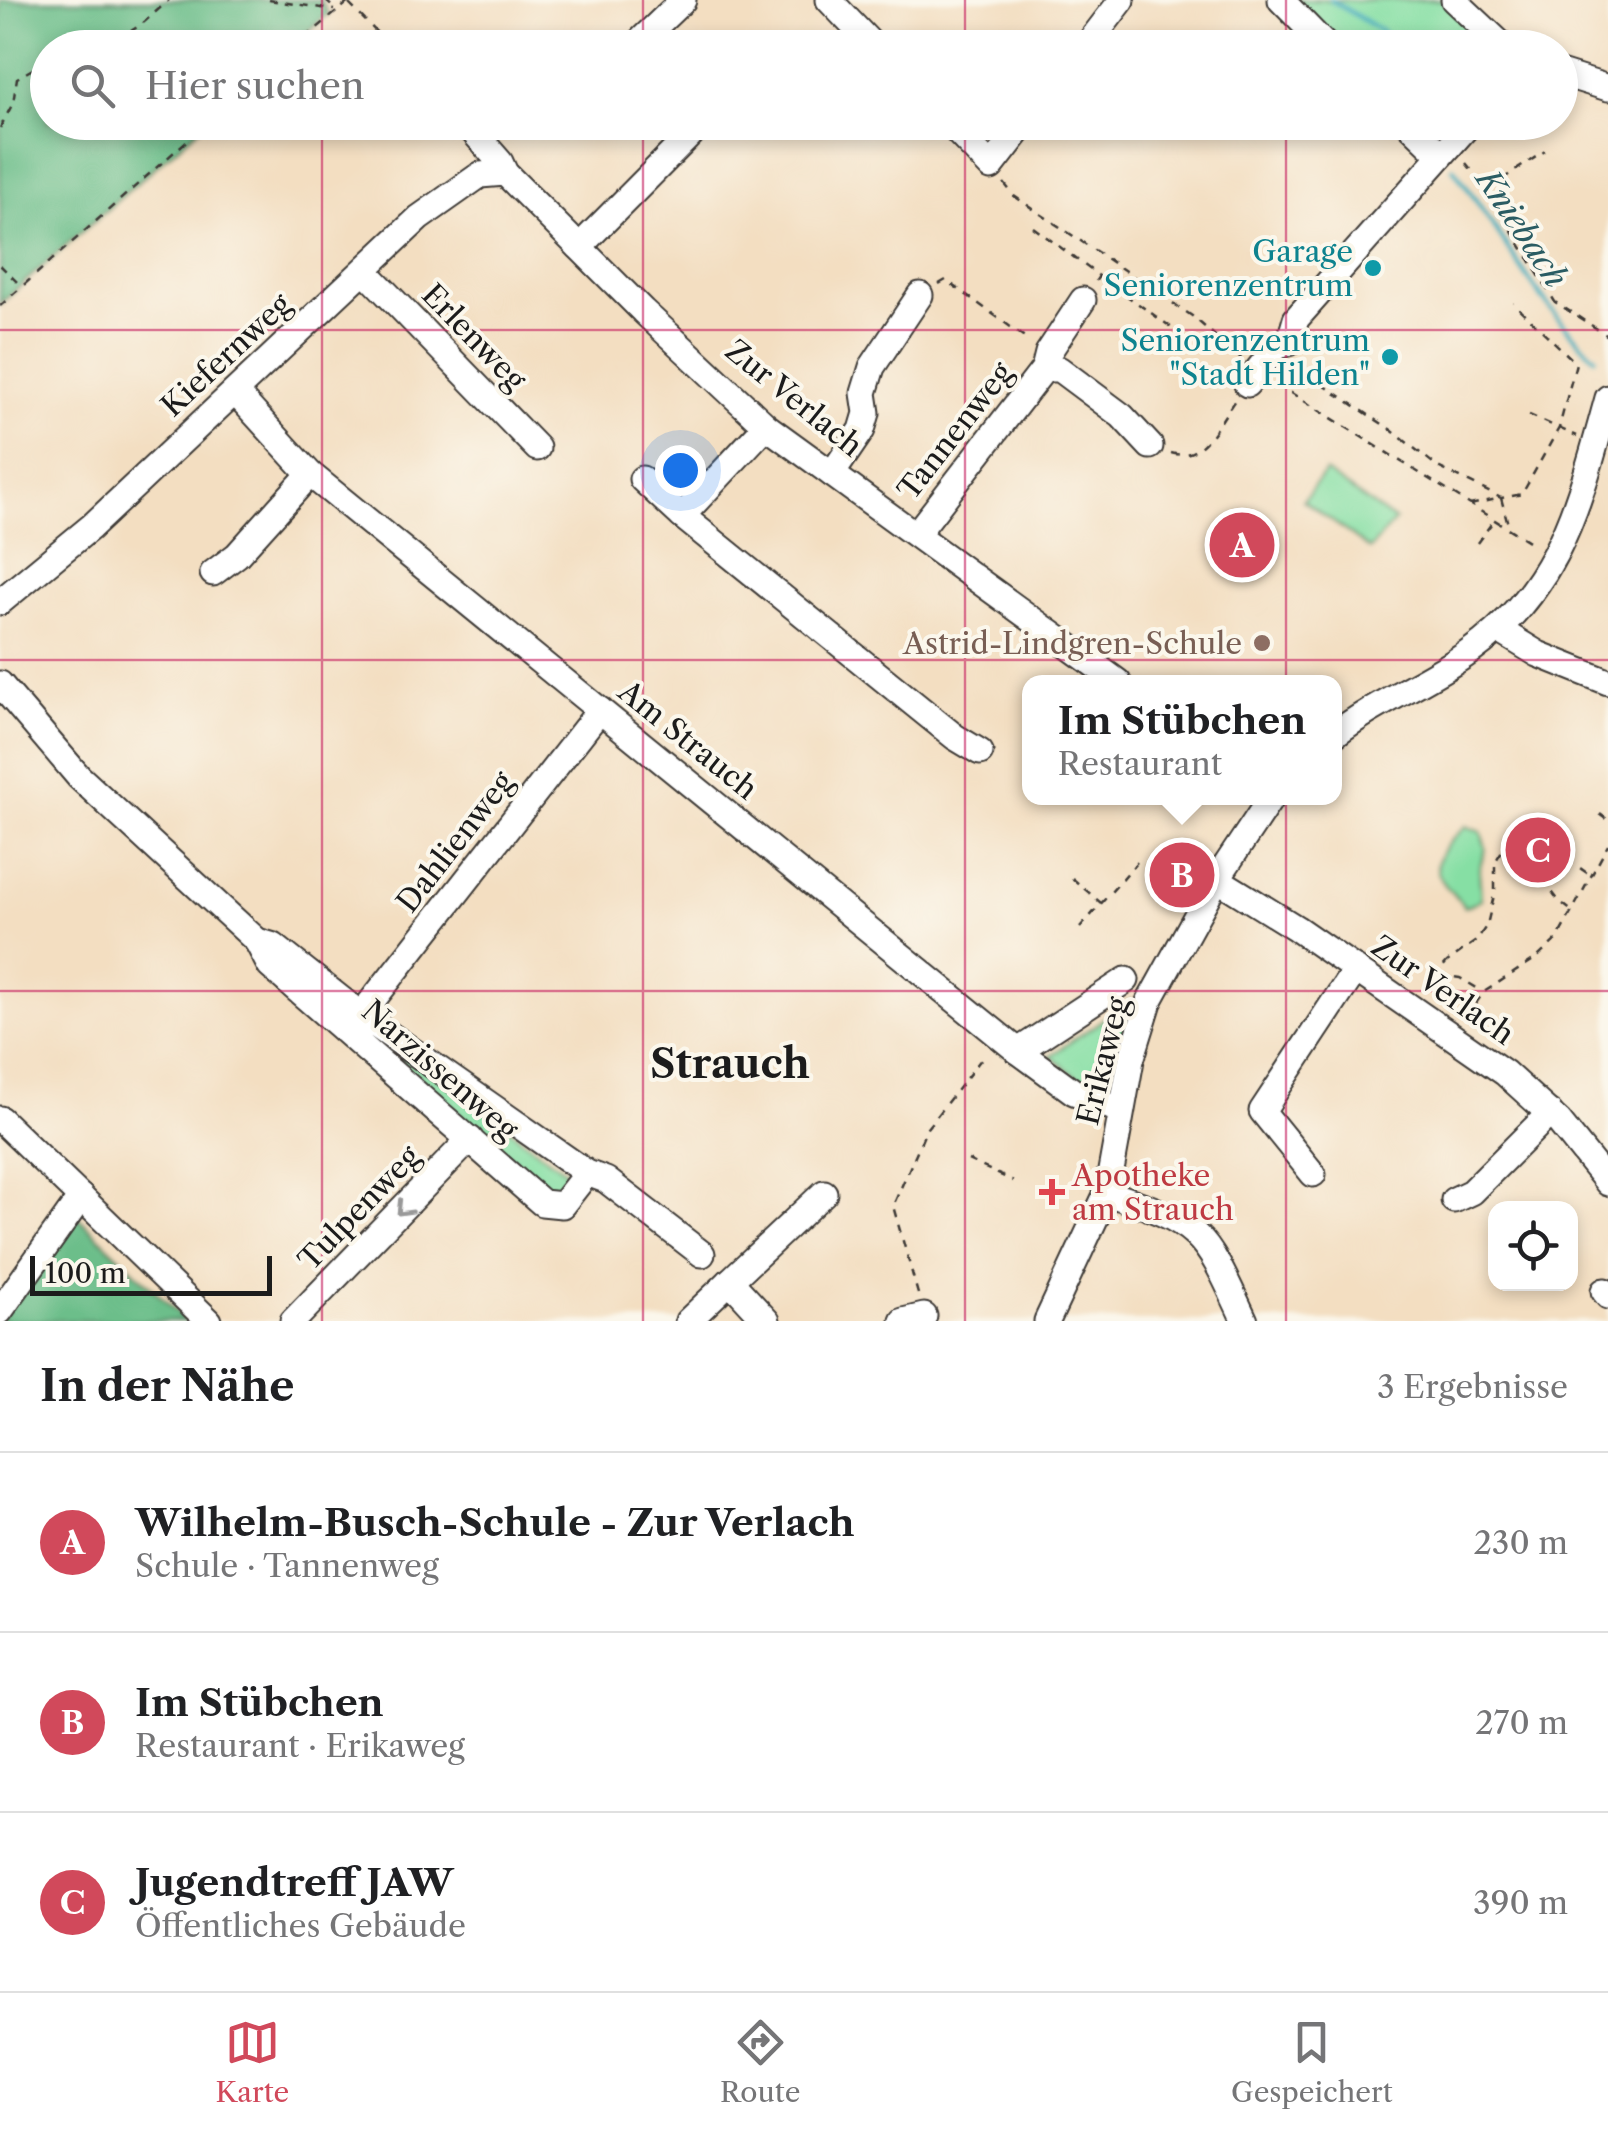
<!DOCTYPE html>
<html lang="de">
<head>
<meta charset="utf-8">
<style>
  body { margin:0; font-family:"Libre Caslon Text",serif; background:#f6f6f6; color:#202124 }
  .controls { position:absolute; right:30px; bottom:30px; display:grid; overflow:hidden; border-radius:20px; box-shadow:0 5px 15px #0003 }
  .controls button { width:90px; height:90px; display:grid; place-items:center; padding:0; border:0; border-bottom:2px solid #e0e0e0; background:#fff; color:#202124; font:50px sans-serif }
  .scale { position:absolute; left:30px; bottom:25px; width:242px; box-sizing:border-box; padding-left:10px; border:5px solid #1c1c1c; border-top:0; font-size:28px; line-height:35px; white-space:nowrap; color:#1c1c1c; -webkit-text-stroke:8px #fbf7ec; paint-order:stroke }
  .you { position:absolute; left:680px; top:470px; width:35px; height:35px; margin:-25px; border:8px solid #fff; border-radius:50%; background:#1a73e8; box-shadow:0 0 0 15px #1a73e833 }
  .badge { display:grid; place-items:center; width:65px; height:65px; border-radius:50%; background:#d1495b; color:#fff; font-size:32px; font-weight:700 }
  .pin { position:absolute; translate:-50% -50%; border:5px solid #fff; box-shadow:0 2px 10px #0006 }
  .popup { position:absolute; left:1022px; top:675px; width:320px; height:130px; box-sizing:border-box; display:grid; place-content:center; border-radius:20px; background:#fff; filter:drop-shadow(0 2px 8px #0005); font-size:32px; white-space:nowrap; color:#757577 }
  .popup b { font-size:38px; color:#202124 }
  .popup::after { content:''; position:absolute; left:50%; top:100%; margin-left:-20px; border:20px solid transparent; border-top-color:#fff }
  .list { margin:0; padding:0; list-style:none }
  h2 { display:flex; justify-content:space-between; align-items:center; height:130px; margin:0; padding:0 40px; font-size:42px }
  h2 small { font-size:32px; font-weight:400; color:#757577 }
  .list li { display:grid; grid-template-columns:65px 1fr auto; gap:30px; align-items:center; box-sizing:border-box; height:180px; padding:0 40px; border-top:2px solid #e0e0e0 }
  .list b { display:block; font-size:38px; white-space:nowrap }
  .list p { margin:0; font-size:32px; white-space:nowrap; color:#757577 }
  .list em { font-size:32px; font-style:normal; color:#757577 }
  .icon { flex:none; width:55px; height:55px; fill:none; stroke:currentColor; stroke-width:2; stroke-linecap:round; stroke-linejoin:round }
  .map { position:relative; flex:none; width:1608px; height:1321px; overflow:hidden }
  .search { position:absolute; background:#fff; box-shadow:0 5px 15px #0003; left:30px; right:30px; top:30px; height:110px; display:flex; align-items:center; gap:25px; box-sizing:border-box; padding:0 35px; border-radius:55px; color:#757577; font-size:38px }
  .sheet { height:670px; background:#fff }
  nav { display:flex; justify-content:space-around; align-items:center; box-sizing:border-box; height:140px; border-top:2px solid #e0e0e0; background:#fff; font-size:28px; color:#757577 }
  nav a { display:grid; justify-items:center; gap:5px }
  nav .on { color:#d1495b }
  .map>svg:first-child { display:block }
  .green { fill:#86dfa4; stroke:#517e60; stroke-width:2.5 }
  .forest { fill:#6cbe8a; stroke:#446d53; stroke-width:2.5 }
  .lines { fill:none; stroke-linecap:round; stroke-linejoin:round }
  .stream { stroke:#3cabba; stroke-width:5 }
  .minor-casing { stroke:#3c3935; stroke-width:29 }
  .path { stroke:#3c3935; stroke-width:2.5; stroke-dasharray:8 8; stroke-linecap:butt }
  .minor { stroke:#fff; stroke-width:25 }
  .oneway { stroke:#999 }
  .grid { fill:none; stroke:#c2185b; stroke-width:2.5; stroke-opacity:0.55 }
  .culture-dot { fill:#0f9aa8; stroke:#fbf7ec; stroke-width:4 }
  .education-dot { fill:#8d6e63; stroke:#fbf7ec; stroke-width:4 }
  .health-dot { fill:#e0444e; stroke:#fbf7ec; stroke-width:4 }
  .labels { text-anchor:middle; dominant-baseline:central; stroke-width:8; stroke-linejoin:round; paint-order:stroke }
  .culture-label { font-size:30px; fill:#0d838f; stroke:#fbf7ec; text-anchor:end }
  .street-label { font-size:30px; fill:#1c1c1c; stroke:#fbf7ec }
  .education-label { font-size:30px; fill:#785e54; stroke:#fbf7ec; text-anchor:end }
  .health-label { font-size:30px; fill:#be3a42; stroke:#fbf7ec; text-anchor:start }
  .water-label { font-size:32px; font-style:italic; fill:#2a5c63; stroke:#fbf7ec }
  .district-label { font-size:40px; font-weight:bold; fill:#1c1c1c; stroke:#fbf7ec }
</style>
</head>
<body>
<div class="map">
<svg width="1608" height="1321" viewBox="0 0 1608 1321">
  <rect width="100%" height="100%" fill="#fbf7ec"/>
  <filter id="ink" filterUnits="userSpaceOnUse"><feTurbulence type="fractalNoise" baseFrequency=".01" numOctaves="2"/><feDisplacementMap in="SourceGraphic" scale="20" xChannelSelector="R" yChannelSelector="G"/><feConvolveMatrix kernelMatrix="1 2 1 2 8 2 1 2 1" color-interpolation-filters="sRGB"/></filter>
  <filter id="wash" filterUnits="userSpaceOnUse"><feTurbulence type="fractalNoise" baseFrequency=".0048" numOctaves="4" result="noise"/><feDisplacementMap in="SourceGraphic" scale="40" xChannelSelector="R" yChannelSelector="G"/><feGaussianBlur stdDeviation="2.25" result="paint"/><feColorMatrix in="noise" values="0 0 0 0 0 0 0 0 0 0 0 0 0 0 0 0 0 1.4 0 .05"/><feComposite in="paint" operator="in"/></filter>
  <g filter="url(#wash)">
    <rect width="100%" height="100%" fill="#f3dec1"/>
    <g class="green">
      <path d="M1296,0H1445L1495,47H1343Z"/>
      <path d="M1325,472L1395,521L1370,549L1303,500Z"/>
      <path d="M1466,826L1481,832L1486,848L1479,868L1481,899L1465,907C1427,868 1428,863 1466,826Z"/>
      <path d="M281,960L565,1171L567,1180L558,1192L549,1193Z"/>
      <path d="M1131,1000L1112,1079L1100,1089L1092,1088L1050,1056Z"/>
    </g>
    <g class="forest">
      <path d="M0,0H321L328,14L290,47L48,48V122L205,123L0,304Z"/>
      <path d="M63,1203L187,1321H0Z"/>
    </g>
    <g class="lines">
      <g class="stream">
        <path d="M1331,0L1381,31L1392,48"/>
        <path d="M1453,168C1500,230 1538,306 1595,357"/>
      </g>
    </g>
  </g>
  <g filter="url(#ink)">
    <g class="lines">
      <g class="minor-casing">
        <g id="minor">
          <path d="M829,0L875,48"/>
          <path d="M1281,0L1328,48"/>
          <path d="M1454,0L1505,48"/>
          <path d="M633,48L683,0"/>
          <path d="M1085,48L1122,0"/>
          <path d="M1560,73L1608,88"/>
          <path d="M465,122L500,162L505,173L643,311L766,426L1118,682"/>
          <path d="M948,122L991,167L1026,122"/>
          <path d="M1407,122L1440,154"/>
          <path d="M579,247L701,124"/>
          <path d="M365,271L537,448"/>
          <path d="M1044,369L1048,353L1083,300"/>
          <path d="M1247,384L1277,346L1289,343L1296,319L1471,122"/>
          <path d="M235,392L310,474L1018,1051L1074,1092L1121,1111"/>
          <path d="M832,474L862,430L867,413L864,393L872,367L920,295"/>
          <path d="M642,479L682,516L955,737L980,752"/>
          <path d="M682,516L766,426"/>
          <path d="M917,533L1044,369H1059L1122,416L1150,446"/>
          <path d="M213,573L237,555L310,474"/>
          <path d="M0,602L91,527L419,218L480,175L505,173"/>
          <path d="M1499,630L1538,654L1608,682"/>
          <path d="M0,684L79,777L257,941"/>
          <path d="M1334,735C1371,706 1414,688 1453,663C1557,599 1578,507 1608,398"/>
          <path d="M1217,879L1296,928L1505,1073L1559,1122L1608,1183"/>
          <path d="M361,1015L600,710"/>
          <path d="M1018,1051L1126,980"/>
          <path d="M0,1119L209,1321"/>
          <path d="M587,1173L562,1205L542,1203L270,966L257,941L274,946L361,1015L587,1173L606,1180L702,1254"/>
          <path d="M1313,1174L1262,1111L1356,969"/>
          <path d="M1107,1193C1202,1224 1204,1232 1245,1321"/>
          <path d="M1454,1200L1471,1192L1550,1113"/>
          <path d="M730,1281L824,1193"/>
          <path d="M1604,1291L1608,1296"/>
          <path d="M0,1311L81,1197"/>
          <path d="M293,1321L470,1139"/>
          <path d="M688,1321L730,1281L767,1321"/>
          <path d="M903,1321L924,1316"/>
          <path d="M1047,1321L1107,1193L1131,1060L1149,1002L1217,879L1271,798"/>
        </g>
      </g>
      <g class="path">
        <path d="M269,0L334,10"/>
        <path d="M325,0L335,9"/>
        <path d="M349,4L392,48"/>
        <path d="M102,48L141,25L169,0"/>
        <path d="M293,48L351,0"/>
        <path d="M0,128L13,103L17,78L48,60"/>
        <path d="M1466,163L1487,189L1555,302L1608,336"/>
        <path d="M1004,183L1014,196L1192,316L1242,359"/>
        <path d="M1489,188L1545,151"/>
        <path d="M1033,227L1099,276L1095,282"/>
        <path d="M0,265L21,286"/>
        <path d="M1099,276L1192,342"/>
        <path d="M939,284L946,280L1030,341"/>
        <path d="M0,306L208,122"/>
        <path d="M1302,360L1313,378L1390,429L1438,467L1501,498L1522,494L1559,428L1576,363L1513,303"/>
        <path d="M1277,384L1533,544"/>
        <path d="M1529,415L1577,436"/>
        <path d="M1171,453C1202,463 1218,423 1235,400"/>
        <path d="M1470,505L1501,498L1509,528"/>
        <path d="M1477,543L1494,520"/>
        <path d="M1600,814L1608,820"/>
        <path d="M1505,850L1540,876L1559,901L1572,911"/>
        <path d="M1567,859L1590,875"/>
        <path d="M1072,878L1101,903"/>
        <path d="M1080,928L1137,862"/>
        <path d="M1439,975L1460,978L1482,991"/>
        <path d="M1423,990L1447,962L1476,941L1487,925L1495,891V862L1507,843"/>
        <path d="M1466,1017L1484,992L1538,957L1557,939L1608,845"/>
        <path d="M968,1160L1013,1181"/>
        <path d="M918,1294L893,1206L927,1128L986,1053"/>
      </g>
      <use href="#minor" class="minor"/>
    </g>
    <defs><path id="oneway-chevron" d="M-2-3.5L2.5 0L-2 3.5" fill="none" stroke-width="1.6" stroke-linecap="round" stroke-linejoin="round" transform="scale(2.5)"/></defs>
    <use class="oneway" href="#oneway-chevron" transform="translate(403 1209) rotate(134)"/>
  </g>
  <path class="grid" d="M322,0V48M643,0V48M965,0V48M1286,0V48M322,122V1321M643,122V1321M965,122V1321M1286,122V1321M0,330H1608M0,660H1608M0,991H1608"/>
  <g class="culture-dot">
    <circle cx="1373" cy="268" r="10"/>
    <circle cx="1390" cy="357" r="10"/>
  </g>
  <circle class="education-dot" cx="1262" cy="643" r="10"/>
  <path class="health-dot" d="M1047 1177h10v10h10v10h-10v10h-10v-10h-10v-10h10z"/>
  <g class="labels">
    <g class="culture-label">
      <text x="1353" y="251">Garage<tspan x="1353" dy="34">Seniorenzentrum</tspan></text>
      <text x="1370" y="340">Seniorenzentrum<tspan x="1370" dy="34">"Stadt Hilden"</tspan></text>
    </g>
    <g class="street-label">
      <text transform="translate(474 337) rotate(46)">Erlenweg</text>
      <text transform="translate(226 355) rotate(-43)">Kiefernweg</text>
      <text transform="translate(794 398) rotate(39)">Zur Verlach</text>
      <text transform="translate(955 431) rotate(-52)">Tannenweg</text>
      <text transform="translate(688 740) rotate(39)">Am Strauch</text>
      <text transform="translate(455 842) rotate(-52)">Dahlienweg</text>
      <text transform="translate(1443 990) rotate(35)">Zur Verlach</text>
      <text transform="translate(1103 1061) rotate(-76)">Erikaweg</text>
      <text transform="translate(440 1070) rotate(41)">Narzissenweg</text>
      <text transform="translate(359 1208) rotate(-46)">Tulpenweg</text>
    </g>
    <g class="education-label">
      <text x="1242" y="643">Astrid-Lindgren-Schule</text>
    </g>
    <g class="health-label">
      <text x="1072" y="1175">Apotheke<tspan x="1072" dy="34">am Strauch</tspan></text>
    </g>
    <g class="water-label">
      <text transform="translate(1522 228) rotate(56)">Kniebach</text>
    </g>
    <g class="district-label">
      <text x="730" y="1063">Strauch</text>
    </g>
  </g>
</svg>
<div class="controls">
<button><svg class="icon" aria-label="locate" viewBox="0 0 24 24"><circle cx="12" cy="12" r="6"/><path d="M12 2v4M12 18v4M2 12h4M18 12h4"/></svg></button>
</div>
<div class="scale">100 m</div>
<div class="you"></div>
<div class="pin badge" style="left:1242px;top:545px">A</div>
<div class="pin badge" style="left:1182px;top:875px">B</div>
<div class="popup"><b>Im Stübchen</b>Restaurant</div>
<div class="pin badge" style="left:1538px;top:850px">C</div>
<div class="search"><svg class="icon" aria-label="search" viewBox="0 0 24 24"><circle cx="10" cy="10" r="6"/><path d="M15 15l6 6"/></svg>Hier suchen</div>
</div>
<section class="sheet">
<h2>In der Nähe<small>3 Ergebnisse</small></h2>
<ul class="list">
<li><span class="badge">A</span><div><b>Wilhelm-Busch-Schule - Zur Verlach</b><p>Schule · Tannenweg</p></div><em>230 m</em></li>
<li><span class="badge">B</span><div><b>Im Stübchen</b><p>Restaurant · Erikaweg</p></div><em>270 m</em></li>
<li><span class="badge">C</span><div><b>Jugendtreff JAW</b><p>Öffentliches Gebäude</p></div><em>390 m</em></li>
</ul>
</section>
<nav>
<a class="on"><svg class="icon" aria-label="map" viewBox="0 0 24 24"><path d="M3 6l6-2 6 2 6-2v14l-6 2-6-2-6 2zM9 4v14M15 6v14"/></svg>Karte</a>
<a><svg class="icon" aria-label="directions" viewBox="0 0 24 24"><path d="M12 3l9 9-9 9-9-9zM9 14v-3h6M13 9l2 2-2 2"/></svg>Route</a>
<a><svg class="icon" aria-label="saved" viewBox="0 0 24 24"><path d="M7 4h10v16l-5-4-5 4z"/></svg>Gespeichert</a>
</nav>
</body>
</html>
